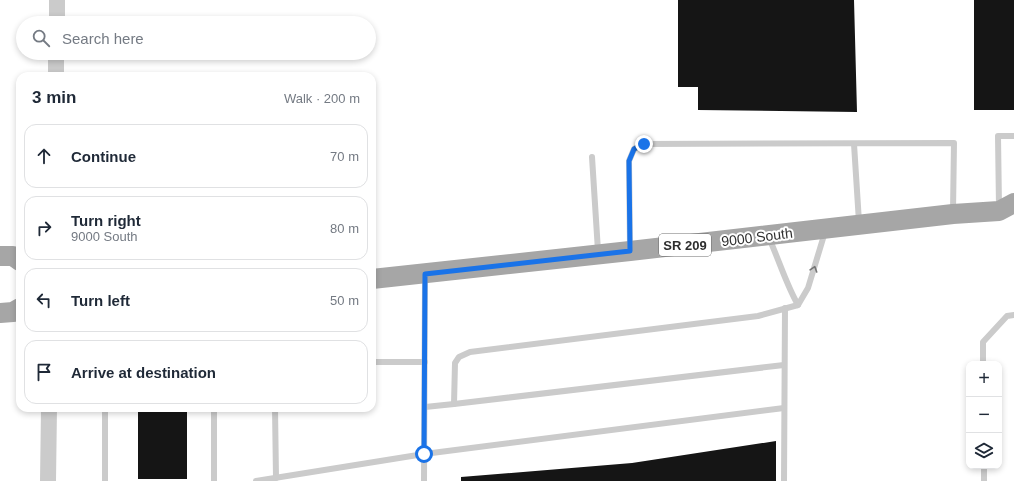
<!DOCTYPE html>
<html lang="en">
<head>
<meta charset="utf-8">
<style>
  body { margin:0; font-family:Helvetica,sans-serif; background:#f6f6f7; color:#1f2937 }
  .controls { position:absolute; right:12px; bottom:12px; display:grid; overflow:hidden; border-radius:8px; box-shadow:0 2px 6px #0003 }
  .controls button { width:36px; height:36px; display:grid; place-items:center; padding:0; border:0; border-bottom:1px solid #e0e1e3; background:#fff; color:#1f2937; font:20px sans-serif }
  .stop { position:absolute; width:12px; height:12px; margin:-9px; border:3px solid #1a73e8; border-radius:50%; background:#fff }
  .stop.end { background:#1a73e8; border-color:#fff; box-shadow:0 1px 4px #0008 }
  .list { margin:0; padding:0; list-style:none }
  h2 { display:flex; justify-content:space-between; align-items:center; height:52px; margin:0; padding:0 16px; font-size:17px }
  h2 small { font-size:13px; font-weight:400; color:#747a83 }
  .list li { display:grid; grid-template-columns:26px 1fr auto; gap:12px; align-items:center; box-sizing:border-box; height:64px; margin:0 8px 8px; padding:0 8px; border:1px solid #e0e1e3; border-radius:12px }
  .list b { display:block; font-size:15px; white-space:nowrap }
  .list p { margin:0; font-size:13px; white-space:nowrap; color:#747a83 }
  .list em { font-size:13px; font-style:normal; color:#747a83 }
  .icon { flex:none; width:22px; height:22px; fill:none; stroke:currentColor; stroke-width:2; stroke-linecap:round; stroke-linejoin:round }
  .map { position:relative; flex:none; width:1014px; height:481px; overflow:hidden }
  .search { position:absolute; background:#fff; box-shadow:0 2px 6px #0003; left:16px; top:16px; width:360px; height:44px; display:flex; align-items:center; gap:10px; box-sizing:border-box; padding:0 14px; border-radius:22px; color:#747a83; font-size:15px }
  .panel { position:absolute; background:#fff; box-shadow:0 2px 6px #0003; left:16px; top:72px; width:360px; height:340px; border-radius:12px }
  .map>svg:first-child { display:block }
  .building { fill:#151515 }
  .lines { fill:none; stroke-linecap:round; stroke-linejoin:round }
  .service { stroke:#cbcbcb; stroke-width:6 }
  .tertiary { stroke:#cbcbcb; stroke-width:16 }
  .primary { stroke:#a6a6a6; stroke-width:20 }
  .oneway { stroke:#757575 }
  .route { stroke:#1a73e8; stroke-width:5 }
  .labels { text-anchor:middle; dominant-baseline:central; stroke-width:4; stroke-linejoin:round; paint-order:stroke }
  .shield { fill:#fff; stroke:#6d6d6d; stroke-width:1 }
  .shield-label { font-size:13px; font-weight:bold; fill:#2e2e2e }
  .street-label { font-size:14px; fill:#2e2e2e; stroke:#fff }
</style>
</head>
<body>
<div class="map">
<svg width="1014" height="481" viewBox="0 0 1014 481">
  <rect width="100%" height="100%" fill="#fff"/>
  <g class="building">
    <path d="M678,0H854L857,112L698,110V87H678Z"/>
    <rect x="974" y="0" width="40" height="110"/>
    <rect x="138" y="408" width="49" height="71"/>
    <path d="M776,441V481H461V477L632,463Z"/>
  </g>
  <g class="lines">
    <g class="service">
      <path d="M854,144L859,222"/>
      <path d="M592,157L598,251"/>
      <path d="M999,207L998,136H1014"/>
      <path d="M769,238C779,260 786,284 798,305"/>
      <path d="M630,248L629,161L634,149L644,144L954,143L953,211"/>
      <path d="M372,362H425"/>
      <path d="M983,364V342L1007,316L1014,315"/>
      <path d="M454,404L455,363L459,357L470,352L758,316L798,305L808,288L825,232"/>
      <path d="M425,407L454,404L784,365"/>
      <path d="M105,408V481"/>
      <path d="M214,408V481"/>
      <path d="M275,408L276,478"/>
      <path d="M984,466V481"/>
      <path d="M256,481L424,454L784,408"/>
      <path d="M424,481L425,276"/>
      <path d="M784,481L785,308"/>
    </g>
    <g class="tertiary">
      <path d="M57,23V0"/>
      <path d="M56,76V53"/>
      <path d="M48,481L49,408"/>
    </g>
    <g class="primary">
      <path d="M0,256H13L20,261"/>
      <path d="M372,279L630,251L953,214L999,211L1014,203"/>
      <path d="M0,313L13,312L20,308"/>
    </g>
  </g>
  <defs><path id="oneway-chevron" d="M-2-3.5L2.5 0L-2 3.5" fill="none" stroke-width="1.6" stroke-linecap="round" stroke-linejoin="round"/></defs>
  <use class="oneway" href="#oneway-chevron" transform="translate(814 269) rotate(-72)"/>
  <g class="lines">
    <path class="route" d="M424,454L425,274L630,251L629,161L634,149L644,144"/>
  </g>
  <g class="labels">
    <rect class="shield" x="659" y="234" width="52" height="22" rx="3"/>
    <g class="shield-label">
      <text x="685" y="245">SR 209</text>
    </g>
    <g class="street-label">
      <text transform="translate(757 237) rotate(-7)">9000 South</text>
    </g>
  </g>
</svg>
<div class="controls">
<button>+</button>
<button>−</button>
<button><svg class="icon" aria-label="layers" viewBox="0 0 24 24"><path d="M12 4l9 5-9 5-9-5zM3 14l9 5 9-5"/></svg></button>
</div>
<div class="stop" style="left:424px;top:454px"></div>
<div class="stop end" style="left:644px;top:144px"></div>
<div class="search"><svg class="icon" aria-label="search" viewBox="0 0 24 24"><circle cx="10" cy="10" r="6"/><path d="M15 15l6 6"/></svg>Search here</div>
<section class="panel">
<h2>3 min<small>Walk · 200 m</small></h2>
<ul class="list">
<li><svg class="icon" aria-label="ahead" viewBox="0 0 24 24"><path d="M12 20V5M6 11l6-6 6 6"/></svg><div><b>Continue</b></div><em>70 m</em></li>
<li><svg class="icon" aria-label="right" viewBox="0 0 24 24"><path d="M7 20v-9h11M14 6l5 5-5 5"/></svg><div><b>Turn right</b><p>9000 South</p></div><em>80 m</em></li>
<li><svg class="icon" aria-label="left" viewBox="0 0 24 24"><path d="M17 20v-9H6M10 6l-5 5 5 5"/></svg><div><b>Turn left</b></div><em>50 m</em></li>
<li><svg class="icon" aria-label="arrive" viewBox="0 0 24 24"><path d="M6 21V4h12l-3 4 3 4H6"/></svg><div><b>Arrive at destination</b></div></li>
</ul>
</section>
</div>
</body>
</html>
